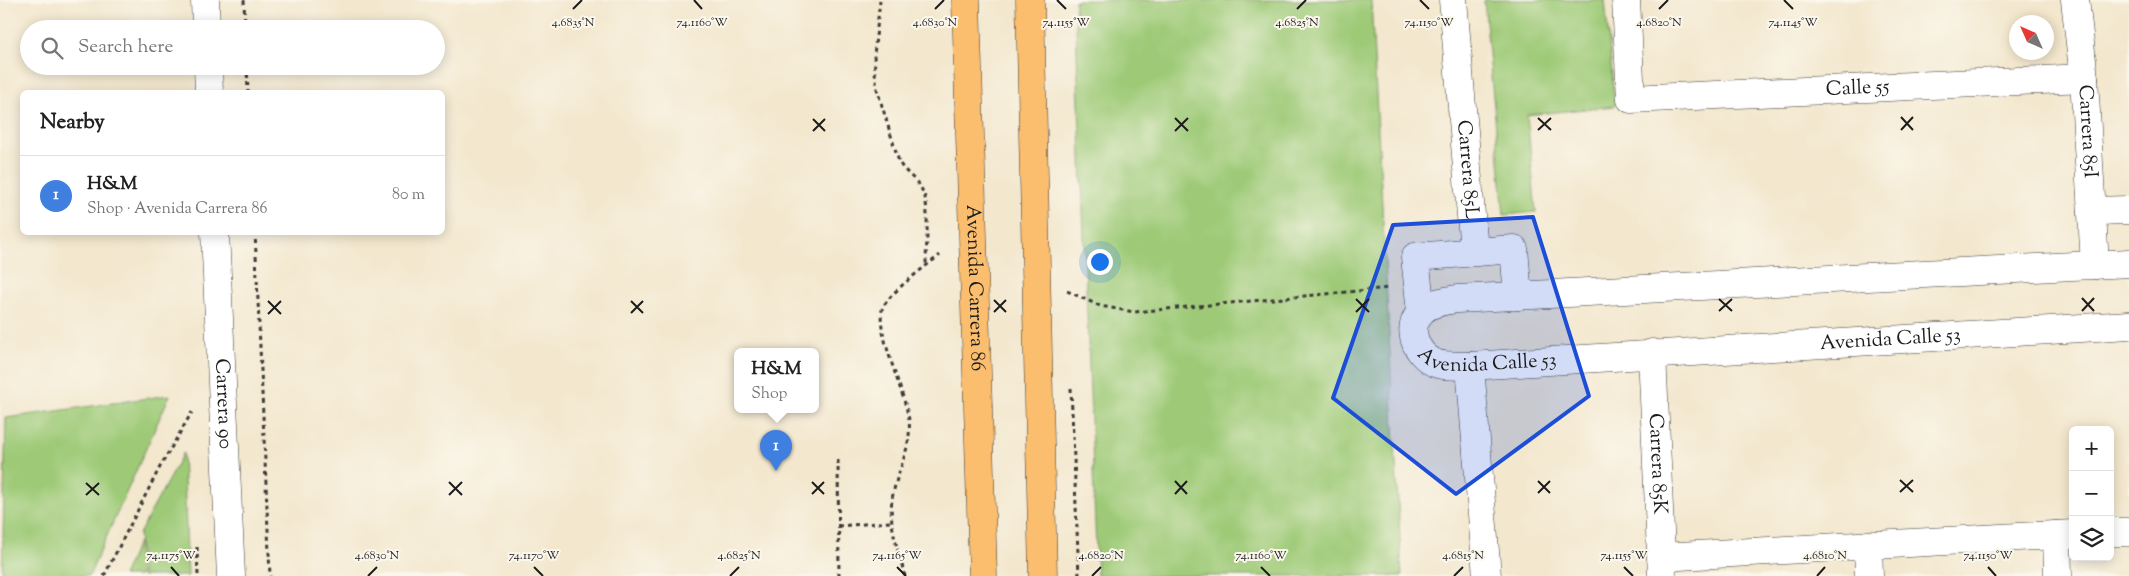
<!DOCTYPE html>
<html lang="en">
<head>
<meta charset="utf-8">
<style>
  body { margin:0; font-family:"Sorts Mill Goudy",serif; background:#f2f2f2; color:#222 }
  .controls { position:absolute; right:15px; bottom:15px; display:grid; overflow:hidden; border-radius:8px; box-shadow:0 2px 12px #0003 }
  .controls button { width:45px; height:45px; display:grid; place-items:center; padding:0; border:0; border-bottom:1px solid #e0e0e0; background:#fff; color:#222; font:25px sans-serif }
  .compass { position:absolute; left:2009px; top:15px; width:45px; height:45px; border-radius:50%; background:#fff; box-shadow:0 2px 12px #0003; rotate:315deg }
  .you { position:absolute; left:1099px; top:261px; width:18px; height:18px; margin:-12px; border:4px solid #fff; border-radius:50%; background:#1a73e8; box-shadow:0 0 0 8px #1a73e833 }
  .badge { display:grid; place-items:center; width:32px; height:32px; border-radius:50%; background:#b5179e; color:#fff; font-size:16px; font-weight:700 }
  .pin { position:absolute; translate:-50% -41px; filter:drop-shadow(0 1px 2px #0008) }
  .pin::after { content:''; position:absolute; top:26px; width:18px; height:15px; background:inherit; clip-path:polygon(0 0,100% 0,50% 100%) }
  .popup { position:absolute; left:734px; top:348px; width:85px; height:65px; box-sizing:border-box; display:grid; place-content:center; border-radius:8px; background:#fff; filter:drop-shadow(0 1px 4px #0005); font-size:16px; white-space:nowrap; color:#767676 }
  .popup b { font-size:19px; color:#222 }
  .popup::after { content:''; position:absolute; left:50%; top:100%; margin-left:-10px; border:10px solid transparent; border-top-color:#fff }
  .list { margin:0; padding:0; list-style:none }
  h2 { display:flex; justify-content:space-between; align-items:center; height:65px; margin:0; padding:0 20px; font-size:21px }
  h2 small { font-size:16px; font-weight:400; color:#767676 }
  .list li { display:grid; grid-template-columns:32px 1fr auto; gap:15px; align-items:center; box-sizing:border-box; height:80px; padding:0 20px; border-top:1px solid #e0e0e0 }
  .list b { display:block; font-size:19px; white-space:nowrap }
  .list p { margin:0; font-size:16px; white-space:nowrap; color:#767676 }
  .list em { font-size:16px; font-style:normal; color:#767676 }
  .icon { flex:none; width:28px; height:28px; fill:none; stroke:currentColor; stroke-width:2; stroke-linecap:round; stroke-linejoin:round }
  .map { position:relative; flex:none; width:2129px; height:576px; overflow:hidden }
  .search { position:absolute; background:#fff; box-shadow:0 2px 12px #0003; left:20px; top:20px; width:425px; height:55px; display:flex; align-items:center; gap:12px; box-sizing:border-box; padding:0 18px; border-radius:28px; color:#767676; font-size:19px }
  .panel { position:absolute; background:#fff; box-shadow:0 2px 12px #0003; left:20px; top:90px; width:425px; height:145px; border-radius:8px }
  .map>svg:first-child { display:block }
  .green { fill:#9eca77; stroke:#5d734a }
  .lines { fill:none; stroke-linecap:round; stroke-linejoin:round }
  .minor-casing { stroke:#3c3a37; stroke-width:29 }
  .major-casing { stroke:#3c3a37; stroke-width:29 }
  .path { stroke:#3c3a37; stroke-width:3; stroke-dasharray:4 4; stroke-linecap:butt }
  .minor { stroke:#fff; stroke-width:28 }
  .major { stroke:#fbbd6e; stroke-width:28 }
  .marked { fill:#1d4ed8; fill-opacity:0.2; stroke:#1d4ed8; stroke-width:4; stroke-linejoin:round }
  .ticks { fill:none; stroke:#1c1c1c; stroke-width:2 }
  .labels { text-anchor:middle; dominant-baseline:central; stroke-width:4; stroke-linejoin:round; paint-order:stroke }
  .street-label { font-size:20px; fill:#1c1c1c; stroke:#fbf7ec }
  .ticks-label { font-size:12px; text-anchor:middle; fill:#1c1c1c; stroke:#fbf7ec; stroke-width:4; stroke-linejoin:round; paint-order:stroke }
</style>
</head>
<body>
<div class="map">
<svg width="2129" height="576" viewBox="0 0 2129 576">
  <rect width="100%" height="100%" fill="#fbf7ec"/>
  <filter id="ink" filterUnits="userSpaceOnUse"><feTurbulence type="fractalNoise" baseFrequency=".02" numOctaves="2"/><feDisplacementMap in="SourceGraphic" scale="10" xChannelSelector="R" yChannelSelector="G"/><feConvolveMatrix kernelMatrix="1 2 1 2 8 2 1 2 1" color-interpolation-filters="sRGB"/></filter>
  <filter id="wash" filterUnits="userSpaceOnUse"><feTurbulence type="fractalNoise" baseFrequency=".0096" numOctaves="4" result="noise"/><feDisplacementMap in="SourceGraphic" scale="20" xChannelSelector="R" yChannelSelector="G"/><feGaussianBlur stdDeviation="1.12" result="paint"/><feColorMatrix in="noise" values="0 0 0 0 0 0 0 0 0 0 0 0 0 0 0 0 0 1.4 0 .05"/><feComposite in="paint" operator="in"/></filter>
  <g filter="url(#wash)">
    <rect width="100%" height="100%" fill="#f3e7cd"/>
    <g class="green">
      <path d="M1075,0H1371L1402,576H1097Z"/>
      <path d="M1484,0H1605L1615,106L1527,115L1536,212L1504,215Z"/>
      <path d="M170,395L89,576H2L6,418Z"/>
      <path d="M183,453L188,576H142L139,534Z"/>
      <path d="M138,542L140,576H123Z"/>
    </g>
  </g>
  <g filter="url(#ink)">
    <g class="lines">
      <g class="minor-casing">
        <g id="minor">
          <path d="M205,0L206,29"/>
          <path id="s1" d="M1453,0L1474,251"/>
          <path id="s2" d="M1626,0L1631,99L2084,78"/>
          <path id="s3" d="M2075,0L2084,78L2095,265"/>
          <path d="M208,66L209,92"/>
          <path d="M2092,211L2129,210"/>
          <path id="s4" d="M215,232L231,576"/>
          <path id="s5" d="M2129,263L1457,299C1445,301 1430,302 1421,312C1405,329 1416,354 1435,363C1444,367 1459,365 1470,366L2129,325"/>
          <path d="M1421,312L1415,257L1514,249L1518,296"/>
          <path id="s6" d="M1652,353L1662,575"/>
          <path d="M1470,366L1487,576"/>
          <path d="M2110,532H2129"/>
          <path d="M2057,535L2058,576"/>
          <path d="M1868,545L1869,576"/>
          <path d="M1661,557L2073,534"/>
        </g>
      </g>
      <g class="major-casing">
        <g id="major">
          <path id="s7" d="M966,0L983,576"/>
          <path d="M1030,0L1043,576"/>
        </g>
      </g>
      <g class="path">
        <path d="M244,0L245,29"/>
        <path d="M880,0L874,55L875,72L877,89L899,162C905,173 918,180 923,192C930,205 926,248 926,265"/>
        <path d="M247,66L248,92"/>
        <path d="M255,232L270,576"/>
        <path d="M1067,291L1100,306L1134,312L1390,288"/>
        <path d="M1071,388L1079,576"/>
        <path d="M838,460L839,576"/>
        <path d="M838,526L890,522"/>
        <path d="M197,547L198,576"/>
        <path d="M104,576L160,467L192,412"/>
        <path d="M905,576C898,549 887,522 893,494C898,469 912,447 909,420C905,393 876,332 882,310C886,295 926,266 940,255"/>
      </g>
      <use href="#minor" class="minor"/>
      <use href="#major" class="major"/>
    </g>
  </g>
  <path class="marked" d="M1533,217L1589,396L1456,494L1333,398L1393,225Z"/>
  <path class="ticks" d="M694,0L702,9M1057,0L1066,9M1420,0L1429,9M1784,0L1793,9M573,9L582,0M935,9L944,0M1297,9L1306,0M1659,9L1668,0M1901,117L1913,130M1175,118L1188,131M1538,118L1551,130M813,119L825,131M1538,130L1551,118M1901,130L1913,117M813,131L825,119M1175,131L1188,118M2082,298L2094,311M1356,299L1369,312M1719,299L1732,311M994,300L1006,312M268,301L281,314M631,301L643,313M1719,311L1732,299M2082,311L2094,298M994,312L1006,300M1356,312L1369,299M631,313L643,301M268,314L281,301M1900,480L1913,492M1175,481L1187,494M1538,481L1550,493M449,482L462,495M812,482L824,494M86,483L99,495M1900,492L1913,480M1538,493L1550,481M812,494L824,482M1175,494L1187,481M86,495L99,483M449,495L462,482M171,567L179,576M534,567L543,576M897,567L906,576M1261,567L1270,576M1624,567L1633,576M1988,567L1996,576M368,576L377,567M730,576L739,567M1092,576L1101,567M1454,576L1463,567M1817,576L1825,567"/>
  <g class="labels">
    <g class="street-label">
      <text stroke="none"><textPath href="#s2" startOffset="326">Calle 55</textPath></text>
      <text stroke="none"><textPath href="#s3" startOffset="132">Carrera 85I</textPath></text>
      <text stroke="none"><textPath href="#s1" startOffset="170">Carrera 85L</textPath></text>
      <text stroke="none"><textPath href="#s7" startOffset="288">Avenida Carrera 86</textPath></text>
      <text stroke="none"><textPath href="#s5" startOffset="1230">Avenida Calle 53</textPath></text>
      <text stroke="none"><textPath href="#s5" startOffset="825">Avenida Calle 53</textPath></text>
      <text stroke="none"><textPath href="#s4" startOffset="172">Carrera 90</textPath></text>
      <text stroke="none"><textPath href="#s6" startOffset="111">Carrera 85K</textPath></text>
    </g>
  </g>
  <g class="ticks-label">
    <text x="573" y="26">4.6835°N</text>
    <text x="702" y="26">74.1160°W</text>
    <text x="935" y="26">4.6830°N</text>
    <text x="1066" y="26">74.1155°W</text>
    <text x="1297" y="26">4.6825°N</text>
    <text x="1429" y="26">74.1150°W</text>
    <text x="1659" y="26">4.6820°N</text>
    <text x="1793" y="26">74.1145°W</text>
    <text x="171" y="559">74.1175°W</text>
    <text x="377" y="559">4.6830°N</text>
    <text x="534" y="559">74.1170°W</text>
    <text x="739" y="559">4.6825°N</text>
    <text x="897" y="559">74.1165°W</text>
    <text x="1101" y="559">4.6820°N</text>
    <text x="1261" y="559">74.1160°W</text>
    <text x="1463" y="559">4.6815°N</text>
    <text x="1624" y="559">74.1155°W</text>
    <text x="1825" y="559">4.6810°N</text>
    <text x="1988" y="559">74.1150°W</text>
  </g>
</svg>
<div class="controls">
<button>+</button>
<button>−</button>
<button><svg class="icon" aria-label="layers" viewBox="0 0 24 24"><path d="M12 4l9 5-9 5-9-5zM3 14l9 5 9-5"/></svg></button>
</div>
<svg class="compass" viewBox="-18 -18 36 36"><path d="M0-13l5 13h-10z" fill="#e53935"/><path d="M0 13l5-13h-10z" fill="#767676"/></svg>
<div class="you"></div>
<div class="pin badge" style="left:776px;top:471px;background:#3f7fe0">1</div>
<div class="popup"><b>H&amp;M</b>Shop</div>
<div class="search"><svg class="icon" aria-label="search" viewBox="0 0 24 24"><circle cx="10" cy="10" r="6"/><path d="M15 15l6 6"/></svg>Search here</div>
<section class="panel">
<h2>Nearby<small></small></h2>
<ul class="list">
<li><span class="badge" style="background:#3f7fe0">1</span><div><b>H&amp;M</b><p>Shop · Avenida Carrera 86</p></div><em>80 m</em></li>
</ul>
</section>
</div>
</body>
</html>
